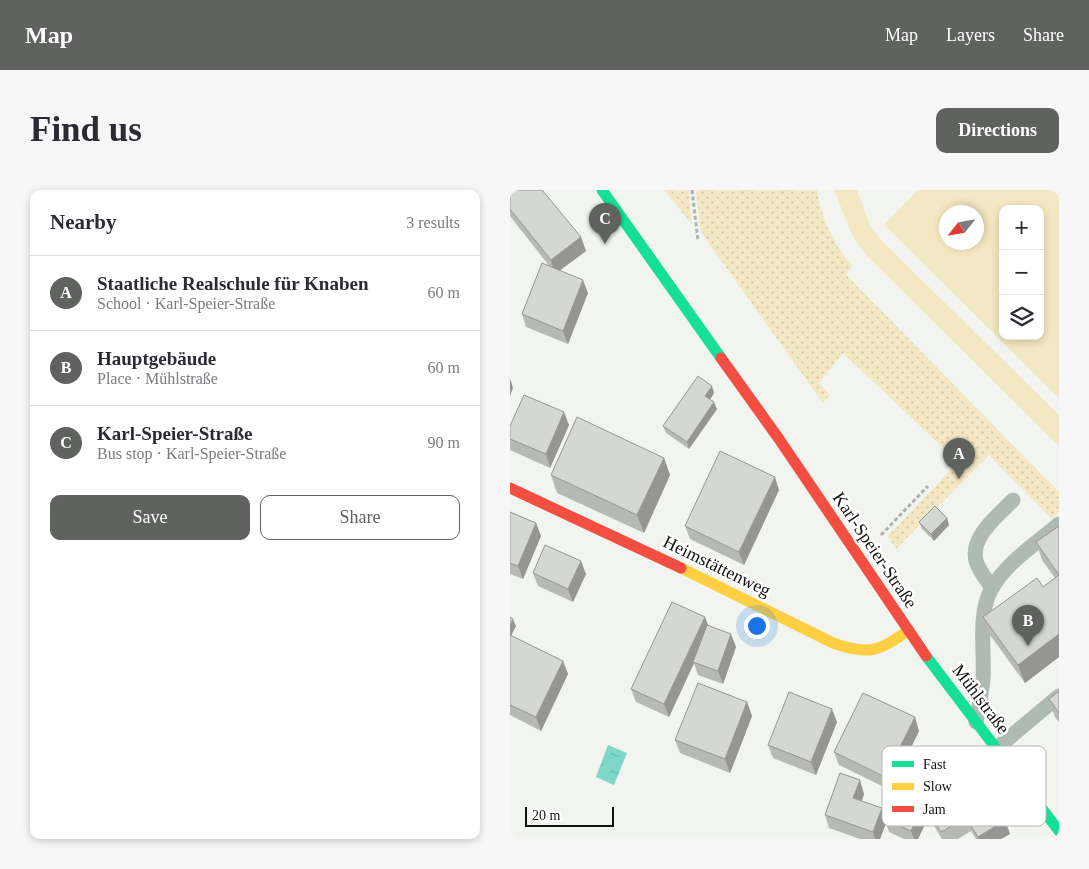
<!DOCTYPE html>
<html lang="en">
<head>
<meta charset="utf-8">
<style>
  body { margin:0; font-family:"Times New Roman",serif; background:#f7f7f7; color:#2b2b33 }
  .controls { position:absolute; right:15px; top:15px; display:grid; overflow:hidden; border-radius:10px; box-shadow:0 2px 8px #0003 }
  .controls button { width:45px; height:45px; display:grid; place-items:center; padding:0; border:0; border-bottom:1px solid #e1e1e2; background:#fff; color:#2b2b33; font:25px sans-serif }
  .compass { position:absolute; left:429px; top:15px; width:45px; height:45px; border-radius:50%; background:#fff; box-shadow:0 2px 8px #0003; rotate:239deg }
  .scale { position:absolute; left:15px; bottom:12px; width:89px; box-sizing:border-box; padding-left:5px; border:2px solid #111311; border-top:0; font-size:14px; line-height:18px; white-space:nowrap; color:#111311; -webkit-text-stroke:4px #fff; paint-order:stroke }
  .you { position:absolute; left:246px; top:435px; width:18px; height:18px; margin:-12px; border:4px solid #fff; border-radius:50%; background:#1a73e8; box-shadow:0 0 0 8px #1a73e833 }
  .badge { display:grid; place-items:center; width:32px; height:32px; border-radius:50%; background:#5f625f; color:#fff; font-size:16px; font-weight:700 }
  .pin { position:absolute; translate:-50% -41px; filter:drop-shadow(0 1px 2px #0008) }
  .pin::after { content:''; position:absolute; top:26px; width:18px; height:15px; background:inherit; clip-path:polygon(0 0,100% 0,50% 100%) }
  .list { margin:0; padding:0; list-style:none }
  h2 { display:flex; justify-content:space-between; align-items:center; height:65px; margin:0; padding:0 20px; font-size:21px }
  h2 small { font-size:16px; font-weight:400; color:#7c7c81 }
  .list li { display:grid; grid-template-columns:32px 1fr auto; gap:15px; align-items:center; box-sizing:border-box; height:75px; padding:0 20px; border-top:1px solid #e1e1e2 }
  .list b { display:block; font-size:19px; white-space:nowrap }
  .list p { margin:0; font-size:16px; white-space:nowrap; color:#7c7c81 }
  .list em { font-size:16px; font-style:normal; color:#7c7c81 }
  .actions { display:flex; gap:10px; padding:15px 20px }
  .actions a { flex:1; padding:11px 0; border:1px solid #5f625f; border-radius:10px; text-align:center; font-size:18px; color:#5f625f }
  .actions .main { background:#5f625f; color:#fff }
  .icon { flex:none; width:28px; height:28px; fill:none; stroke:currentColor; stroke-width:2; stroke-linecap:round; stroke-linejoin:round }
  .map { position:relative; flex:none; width:549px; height:649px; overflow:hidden; border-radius:10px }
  header { display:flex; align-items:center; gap:30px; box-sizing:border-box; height:70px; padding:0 25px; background:#5f625f; color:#fff }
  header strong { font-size:24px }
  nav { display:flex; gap:28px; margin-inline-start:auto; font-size:18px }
  .intro { display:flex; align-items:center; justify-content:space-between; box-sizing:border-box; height:120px; padding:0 30px }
  h1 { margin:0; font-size:35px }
  .button { padding:12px 22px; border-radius:10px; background:#5f625f; color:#fff; font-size:18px; font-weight:700 }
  main { display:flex; gap:30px; padding:0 30px }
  aside { flex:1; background:#fff; border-radius:10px; box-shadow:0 2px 8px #0003 }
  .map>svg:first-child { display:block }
  .grass { fill:url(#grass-dots) }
  .pitch { fill:#f4e7c3; fill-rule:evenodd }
  .water { fill:url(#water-ripples) }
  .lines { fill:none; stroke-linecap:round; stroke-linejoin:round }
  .path { stroke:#acb3ae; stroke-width:3; stroke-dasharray:4 2.5; stroke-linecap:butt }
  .lane { stroke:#aebab3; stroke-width:15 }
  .fast { stroke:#16e098; stroke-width:11 }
  .slow { stroke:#ffcf43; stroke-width:11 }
  .jam { stroke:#f24e42; stroke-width:11 }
  .wall { fill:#b7b9b5 }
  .shaded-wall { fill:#959694 }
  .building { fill:#d5d7d3; stroke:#959694 }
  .labels { text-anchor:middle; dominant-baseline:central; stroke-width:5; stroke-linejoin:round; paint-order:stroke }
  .street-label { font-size:18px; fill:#111311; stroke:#fff }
  .key { fill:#fff; stroke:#b8b8b8; stroke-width:1 }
  .key-label { font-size:14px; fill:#111311 }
</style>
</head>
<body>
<header>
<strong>Map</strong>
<nav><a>Map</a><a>Layers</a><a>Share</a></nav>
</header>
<div class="intro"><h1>Find us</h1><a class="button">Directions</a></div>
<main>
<aside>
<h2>Nearby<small>3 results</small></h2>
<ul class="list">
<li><span class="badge">A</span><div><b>Staatliche Realschule für Knaben</b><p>School · Karl-Speier-Straße</p></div><em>60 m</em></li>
<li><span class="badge">B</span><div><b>Hauptgebäude</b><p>Place · Mühlstraße</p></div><em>60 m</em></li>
<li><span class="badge">C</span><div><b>Karl-Speier-Straße</b><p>Bus stop · Karl-Speier-Straße</p></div><em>90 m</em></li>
</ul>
<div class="actions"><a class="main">Save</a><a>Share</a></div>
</aside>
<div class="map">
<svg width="549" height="649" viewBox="0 0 549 649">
  <defs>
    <pattern id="grass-dots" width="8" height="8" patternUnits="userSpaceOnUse" patternTransform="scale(1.25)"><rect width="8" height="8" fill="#f4e7c3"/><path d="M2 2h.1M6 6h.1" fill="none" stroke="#d0c5a6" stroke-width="1.8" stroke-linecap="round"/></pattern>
    <pattern id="water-ripples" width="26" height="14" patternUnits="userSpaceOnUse" patternTransform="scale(1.25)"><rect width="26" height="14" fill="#7dd8c9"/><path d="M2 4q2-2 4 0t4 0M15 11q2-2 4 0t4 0" fill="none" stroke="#6bb8ac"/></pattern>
  </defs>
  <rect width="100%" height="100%" fill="#f1f4ef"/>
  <g class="grass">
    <path d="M154,0H179L182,34Z"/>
    <path d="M186,0H307C311,28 324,55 342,76L336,85L549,302V322L542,329L479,265L386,359L378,346L448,272L333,163L309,193L320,205L313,213L195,48L190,38Z"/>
  </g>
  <g class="pitch">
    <path d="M324,0H347L360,35L371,50L549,225V256L356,65L343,47Z"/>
    <path d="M408,0H549V208L374,35ZM493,19H530V146H493ZM437,22H467V52H437Z"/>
  </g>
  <path class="water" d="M98,555L117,563L104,595L86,587Z"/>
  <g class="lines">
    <g class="path">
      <path d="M182,0L188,51"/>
      <path d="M371,345L418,296"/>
    </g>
    <g class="lane">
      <path d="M482,398C477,390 469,381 466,371C460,346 488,326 503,310"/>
      <path d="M466,532C469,518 471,504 473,490C475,461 467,424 482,398C497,372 527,353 549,334"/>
      <path d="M487,558L549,506"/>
    </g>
    <g class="fast">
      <path d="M92,0L211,168"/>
      <path d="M416,466L549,641"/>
    </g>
    <path class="slow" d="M171,378L323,453C359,466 369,461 399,440"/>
    <g class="jam">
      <path d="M211,168L269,249L416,466"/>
      <path d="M0,298L171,378"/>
    </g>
  </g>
  <g class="wall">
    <path d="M0,0L71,47L76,61L49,81L78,103L58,154L16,137L12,124L40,77L0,26Z"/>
    <path d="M204,203L200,209L207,219L179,259L156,243L153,236Z"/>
    <path d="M59,235L40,278L0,260V236Z"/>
    <path d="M154,268L160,285L134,343L47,303L41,285Z"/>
    <path d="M269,300L234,375L180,349L175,336Z"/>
    <path d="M0,322L26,333L31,346L13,389L0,384Z"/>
    <path d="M409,332L439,335L424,351L412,339Z"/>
    <path d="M549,336V467L515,493L480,445L473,427L533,397L545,388L532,370L526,352Z"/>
    <path d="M23,383L76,384L63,412L28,396Z"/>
    <path d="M0,427L6,436L1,446L53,471L58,484L31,541L0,525Z"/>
    <path d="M198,435L226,457L213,494L188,485L184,473L159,527L126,512L121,499Z"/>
    <path d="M549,501V532L545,527L539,509Z"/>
    <path d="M237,512L242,526L220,583L170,563L165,550Z"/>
    <path d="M327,532L306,585L263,568L258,555Z"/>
    <path d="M409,541L380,600L329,575L324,562Z"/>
    <path d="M431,586L495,630L500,644L491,649H466L461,641L448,649H432L421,631L419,626L408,649H394L379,642L376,633L370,649H350L319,638L315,625L354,604L352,611L375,628L420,615L439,604L436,599Z"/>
  </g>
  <g class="shaded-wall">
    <path d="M71,47L76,61L45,84L41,70Z"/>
    <path d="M73,90L78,103L58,154L53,141Z"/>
    <path d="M0,188L3,198L0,206Z"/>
    <path d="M202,196L204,203L198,213L195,206Z"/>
    <path d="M204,212L207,219L179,259L177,252Z"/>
    <path d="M54,222L59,235L40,278L36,264Z"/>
    <path d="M154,268L160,285L134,343L127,325Z"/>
    <path d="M265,287L269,300L234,375L229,362Z"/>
    <path d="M437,328L439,335L424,351L421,344Z"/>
    <path d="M26,333L31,346L13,389L8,376Z"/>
    <path d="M71,371L76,384L63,412L58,399Z"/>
    <path d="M195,427L200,440L183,472L184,473L159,527L154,514Z"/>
    <path d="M3,429L6,436L0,447V435Z"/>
    <path d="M221,444L226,457L213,494L208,481Z"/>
    <path d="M549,444V467L515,493L508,475Z"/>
    <path d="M53,471L58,484L31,541L26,527Z"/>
    <path d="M237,512L242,526L220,583L215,569Z"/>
    <path d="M322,519L327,532L306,585L301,572Z"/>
    <path d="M405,527L409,541L380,600L375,587Z"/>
    <path d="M350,590L354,604L348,621L343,608Z"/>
    <path d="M417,607L422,620L416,618L419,626L408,649H404L401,641Z"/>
    <path d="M372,618L376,629H375L376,633L370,649H365L363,642Z"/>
    <path d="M495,630L500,644L491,649H468V647Z"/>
  </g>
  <g class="building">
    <path d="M0,0H32L71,47L41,70L0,19Z"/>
    <path d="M32,73L73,90L53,141L12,124Z"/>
    <path d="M188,186L202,196L195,206L204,212L177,252L153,236Z"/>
    <path d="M14,205L54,222L36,264L0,249V236Z"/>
    <path d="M67,227L154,268L127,325L41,285Z"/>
    <path d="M210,261L265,287L229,362L175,336Z"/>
    <path d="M425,316L437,328L421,344L409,332Z"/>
    <path d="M0,322L26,333L8,376L0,373Z"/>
    <path d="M549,336V444L508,475L473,427L527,388L533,397L549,385L526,352Z"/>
    <path d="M35,355L71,371L58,399L23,383Z"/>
    <path d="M162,412L195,427L154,514L121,499Z"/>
    <path d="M0,427L3,429L0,435Z"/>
    <path d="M197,435L221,444L208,481L183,472Z"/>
    <path d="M0,445L53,471L26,527L0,515Z"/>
    <path d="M188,493L237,512L215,569L165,550Z"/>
    <path d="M549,501V523L539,509Z"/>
    <path d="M279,502L322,519L301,572L258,555Z"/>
    <path d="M353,503L405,527L375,587L324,562Z"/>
    <path d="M456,571L495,630L468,647L456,628L431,642L416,618L441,603L431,586Z"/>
    <path d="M330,583L350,590L343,608L372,618L363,642L315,625Z"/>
    <path d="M391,594L417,607L401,641L375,629Z"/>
  </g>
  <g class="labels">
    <g class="street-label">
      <text transform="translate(365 360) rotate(56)">Karl-Speier-Straße</text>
      <text transform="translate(207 376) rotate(26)">Heimstättenweg</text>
      <text transform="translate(471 509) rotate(53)">Mühlstraße</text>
    </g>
  </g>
  <rect x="372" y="556" width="164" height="80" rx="8" class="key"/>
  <rect x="382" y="571" width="22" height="6" fill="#16e098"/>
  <rect x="382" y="593" width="22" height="7" fill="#ffcf43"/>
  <rect x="382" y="616" width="22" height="6" fill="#f24e42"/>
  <g class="key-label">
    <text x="413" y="579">Fast</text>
    <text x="413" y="601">Slow</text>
    <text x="413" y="624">Jam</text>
  </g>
</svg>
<div class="controls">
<button>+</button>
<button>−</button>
<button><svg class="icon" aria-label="layers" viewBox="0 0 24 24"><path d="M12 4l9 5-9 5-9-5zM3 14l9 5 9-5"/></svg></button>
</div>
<svg class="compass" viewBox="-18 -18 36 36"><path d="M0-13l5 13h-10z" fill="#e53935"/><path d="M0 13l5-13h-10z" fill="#7c7c81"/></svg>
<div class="scale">20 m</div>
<div class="you"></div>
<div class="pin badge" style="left:449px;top:289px">A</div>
<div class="pin badge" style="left:518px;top:456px">B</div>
<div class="pin badge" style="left:95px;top:54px">C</div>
</div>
</main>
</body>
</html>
